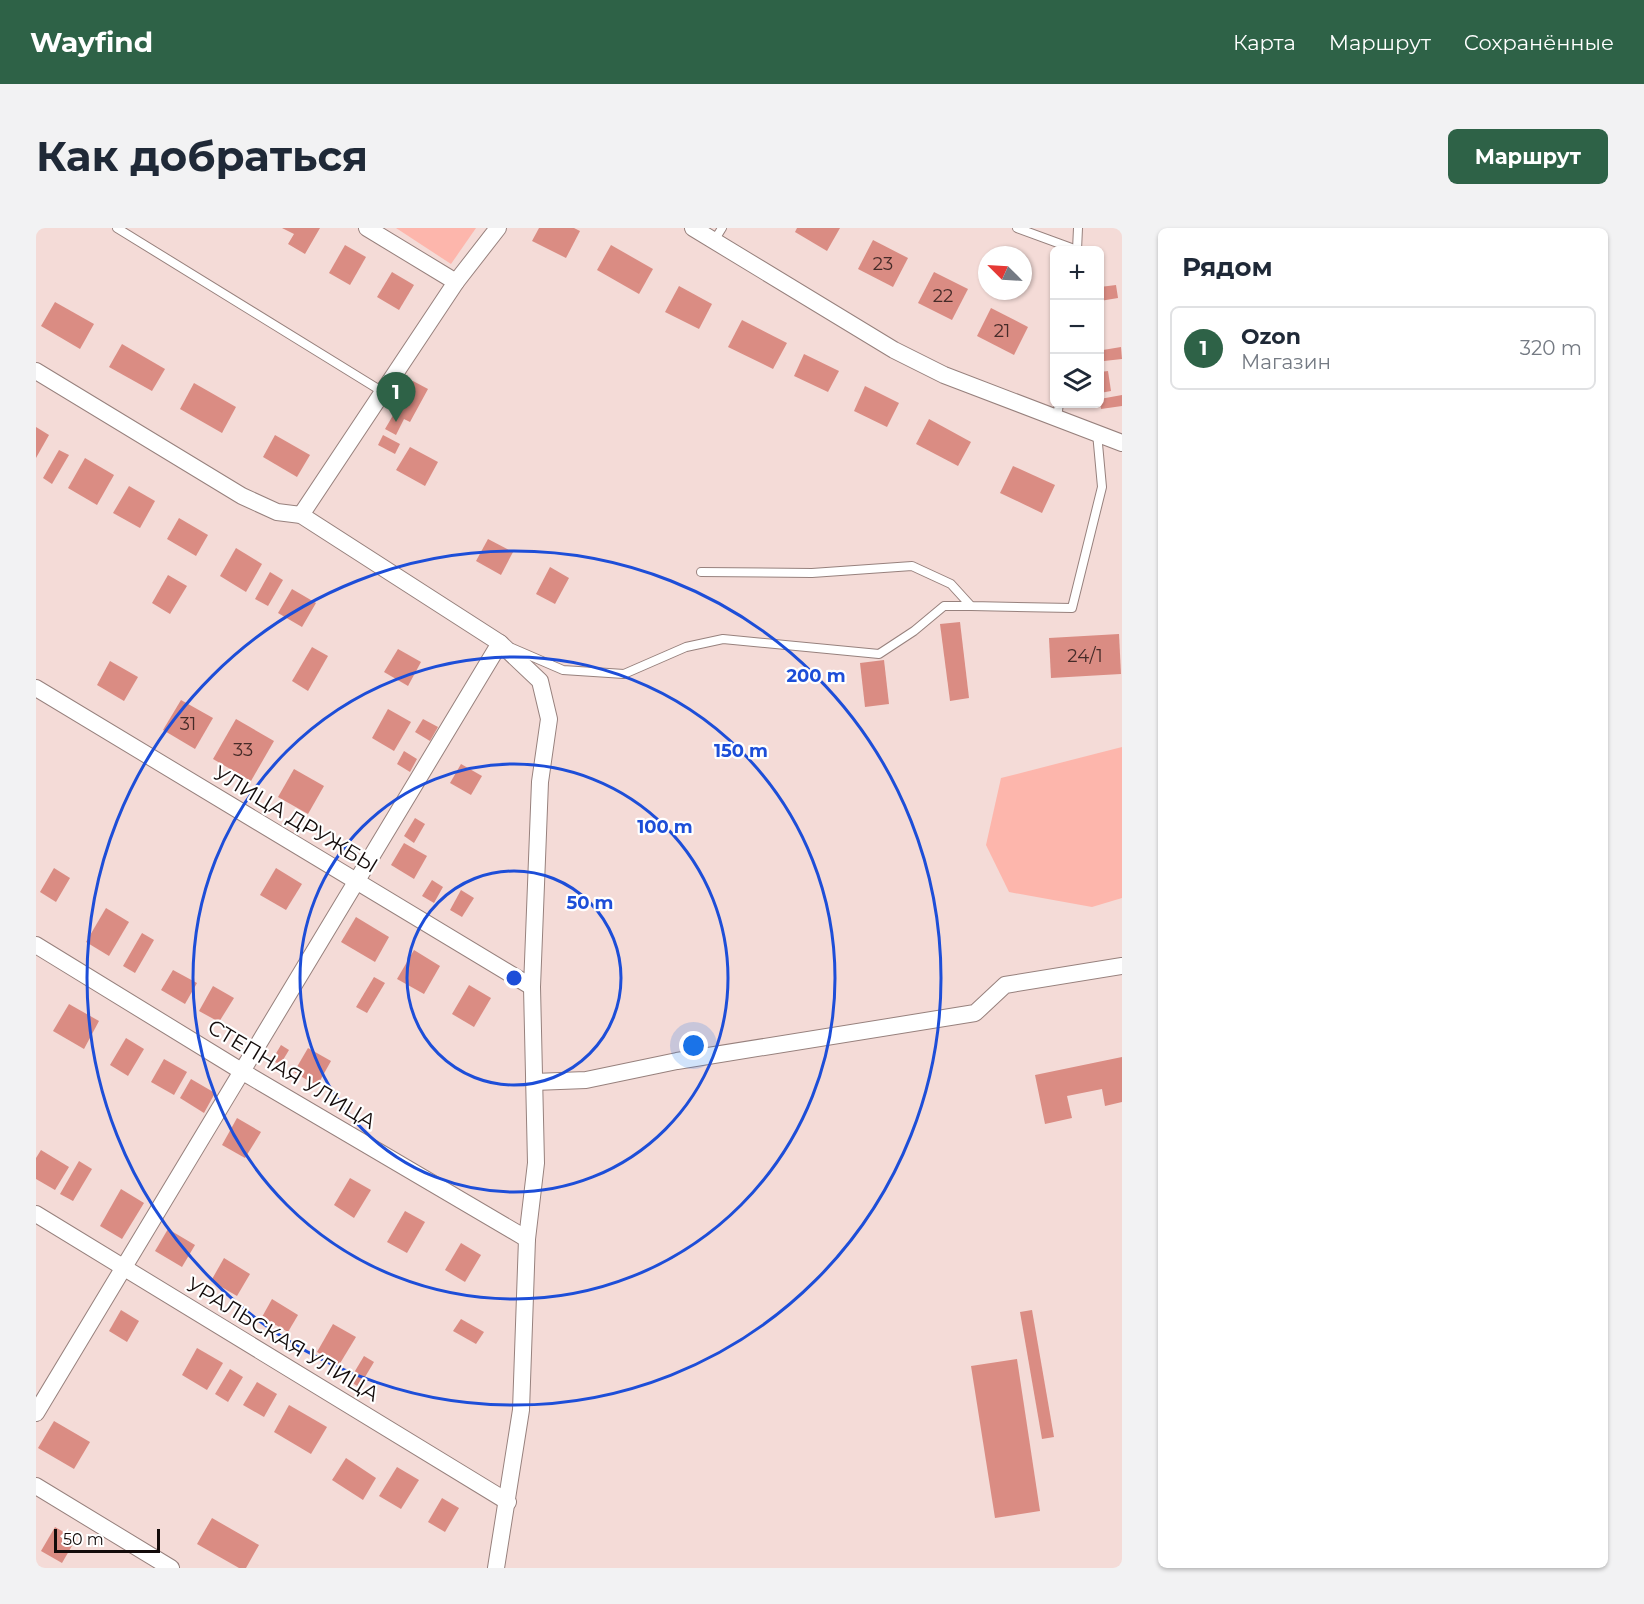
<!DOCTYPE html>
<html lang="ru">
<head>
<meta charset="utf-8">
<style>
  body { margin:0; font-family:Montserrat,sans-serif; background:#f2f2f3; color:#1f2937 }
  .controls { position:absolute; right:18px; top:18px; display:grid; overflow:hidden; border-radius:9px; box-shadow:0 2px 4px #0004 }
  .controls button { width:54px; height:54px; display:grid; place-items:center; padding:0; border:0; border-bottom:2px solid #e0e1e3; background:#fff; color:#1f2937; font:30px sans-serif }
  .compass { position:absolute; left:942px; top:18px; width:54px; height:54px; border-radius:50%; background:#fff; box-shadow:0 2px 4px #0004; rotate:294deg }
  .scale { position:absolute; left:18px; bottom:15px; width:106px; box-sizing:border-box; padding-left:6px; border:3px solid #130b0a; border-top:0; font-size:16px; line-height:21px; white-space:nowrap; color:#130b0a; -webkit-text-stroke:4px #fff; paint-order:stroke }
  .you { position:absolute; left:658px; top:818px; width:21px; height:21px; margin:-15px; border:4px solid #fff; border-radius:50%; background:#1a73e8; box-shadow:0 0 0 9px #1a73e833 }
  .badge { display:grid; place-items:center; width:39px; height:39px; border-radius:50%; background:#2e6247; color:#fff; font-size:20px; font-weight:700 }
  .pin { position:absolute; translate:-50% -50px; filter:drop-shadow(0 2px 3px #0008) }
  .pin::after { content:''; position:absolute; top:32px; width:21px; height:18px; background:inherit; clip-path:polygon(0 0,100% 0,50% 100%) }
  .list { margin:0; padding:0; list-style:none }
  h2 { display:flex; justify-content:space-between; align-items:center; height:78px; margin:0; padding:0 24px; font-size:26px }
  h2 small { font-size:20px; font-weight:400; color:#747a83 }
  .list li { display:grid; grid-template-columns:39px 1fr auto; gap:18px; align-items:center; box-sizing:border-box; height:84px; margin:0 12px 12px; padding:0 12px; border:2px solid #e0e1e3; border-radius:9px }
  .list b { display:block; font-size:22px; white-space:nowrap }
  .list p { margin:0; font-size:20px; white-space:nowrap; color:#747a83 }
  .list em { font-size:20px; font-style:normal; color:#747a83 }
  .icon { flex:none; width:33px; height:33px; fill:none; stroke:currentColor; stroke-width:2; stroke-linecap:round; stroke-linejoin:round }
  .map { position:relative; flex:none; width:1086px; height:1340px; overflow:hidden; border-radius:9px }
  header { display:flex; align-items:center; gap:36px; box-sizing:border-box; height:84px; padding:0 30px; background:#2e6247; color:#fff }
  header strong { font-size:28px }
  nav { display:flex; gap:33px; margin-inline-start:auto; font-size:21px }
  .intro { display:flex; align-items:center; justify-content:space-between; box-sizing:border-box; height:144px; padding:0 36px }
  h1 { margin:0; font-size:42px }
  .button { padding:15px 27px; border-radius:9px; background:#2e6247; color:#fff; font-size:21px; font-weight:700 }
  main { display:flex; gap:36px; padding:0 36px }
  aside { flex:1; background:#fff; border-radius:9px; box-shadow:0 2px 4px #0004 }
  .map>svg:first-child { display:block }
  .green { fill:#fdb6ac }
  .building { fill:#da8c83 }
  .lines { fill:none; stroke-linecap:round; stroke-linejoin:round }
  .lane-casing { stroke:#97817d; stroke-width:10 }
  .street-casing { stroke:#97817d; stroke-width:18 }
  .lane { stroke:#fff; stroke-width:8 }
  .street { stroke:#fff; stroke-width:16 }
  .ring { fill:none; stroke:#1d4ed8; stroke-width:3 }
  .labels { text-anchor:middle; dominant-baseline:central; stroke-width:4.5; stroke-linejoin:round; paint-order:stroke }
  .number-label { font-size:18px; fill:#452b28 }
  .street-label { font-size:21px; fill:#130b0a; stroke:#fff }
  .centre { fill:#1d4ed8; stroke:#fff; stroke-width:3 }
  .ring-label { font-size:18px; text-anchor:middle; font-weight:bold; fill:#1d4ed8; stroke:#fff; stroke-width:4.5; stroke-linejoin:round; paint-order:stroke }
</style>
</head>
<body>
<header>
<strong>Wayfind</strong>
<nav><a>Карта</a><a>Маршрут</a><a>Сохранённые</a></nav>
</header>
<div class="intro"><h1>Как добраться</h1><a class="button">Маршрут</a></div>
<main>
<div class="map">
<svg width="1086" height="1340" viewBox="0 0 1086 1340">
  <rect width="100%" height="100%" fill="#f4dbd7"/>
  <g class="green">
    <path d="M360,0H440L415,36Z"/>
    <path d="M1086,519V670L1056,679L973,664L950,617L965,550Z"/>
  </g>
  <g class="building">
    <path d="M246,0H284L269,26L252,16L258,6Z"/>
    <path d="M503,0H538L544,3L530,30L496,13Z"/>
    <path d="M761,0H804L791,23L759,4Z"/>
    <path d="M837,12L872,30L857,59L822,41Z"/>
    <path d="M309,17L330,29L314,57L293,45Z"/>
    <path d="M575,17L617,41L603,66L561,42Z"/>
    <path d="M356,44L378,57L363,82L341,69Z"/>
    <path d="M898,44L932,61L916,92L882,75Z"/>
    <path d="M1080,57L1082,70L1064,73V59Z"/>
    <path d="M643,58L676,76L663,101L629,84Z"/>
    <path d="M19,74L58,96L44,121L5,98Z"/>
    <path d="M955,80L992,99L978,127L941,108Z"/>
    <path d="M706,92L751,115L737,141L692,119Z"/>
    <path d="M86,116L129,141L116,163L73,139Z"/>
    <path d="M1085,119L1086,131L1068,133L1067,122Z"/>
    <path d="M768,126L803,143L792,164L758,148Z"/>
    <path d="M1072,143L1075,163L1064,165V144Z"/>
    <path d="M377,153L392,161L374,194L368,191L360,207L349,201Z"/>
    <path d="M158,155L200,179L186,205L144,181Z"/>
    <path d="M829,158L863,175L851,199L818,183Z"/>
    <path d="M1086,167V178L1065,181L1064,171Z"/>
    <path d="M893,191L935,214L922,238L880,216Z"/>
    <path d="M0,199L13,207L0,230Z"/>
    <path d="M239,207L274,227L261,249L227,229Z"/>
    <path d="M347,207L364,216L359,226L342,217Z"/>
    <path d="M374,219L402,234L389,258L360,242Z"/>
    <path d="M23,222L33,227L16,256L7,250Z"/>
    <path d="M49,230L78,247L61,277L32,260Z"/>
    <path d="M977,238L1019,257L1006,285L964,265Z"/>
    <path d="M93,258L119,273L104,300L77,285Z"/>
    <path d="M143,290L172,307L160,328L131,311Z"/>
    <path d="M452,311L477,324L465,347L440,333Z"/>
    <path d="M200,320L226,336L210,364L184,348Z"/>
    <path d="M514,339L533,350L519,376L500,366Z"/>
    <path d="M234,344L247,352L232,378L219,371Z"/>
    <path d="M132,347L151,358L134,386L116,375Z"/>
    <path d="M256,361L280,375L266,399L242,385Z"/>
    <path d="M924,394L933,470L914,473L904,396Z"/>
    <path d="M1083,406L1085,446L1015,450L1013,410Z"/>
    <path d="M276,419L292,428L272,463L256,453Z"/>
    <path d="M362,421L385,434L372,458L348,444Z"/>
    <path d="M848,432L853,476L829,479L824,435Z"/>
    <path d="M74,433L102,449L88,473L61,457Z"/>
    <path d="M145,472L177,490L159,521L127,502Z"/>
    <path d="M352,481L375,494L358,523L336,510Z"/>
    <path d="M200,491L238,513L215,553L177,531Z"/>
    <path d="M387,491L402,499L394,513L379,504Z"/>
    <path d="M368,523L381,531L374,544L361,536Z"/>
    <path d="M425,536L446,548L435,567L414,555Z"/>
    <path d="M258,541L288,558L272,586L242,569Z"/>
    <path d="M379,590L389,596L378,615L368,608Z"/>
    <path d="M368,615L391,628L378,651L355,637Z"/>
    <path d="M18,640L34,650L20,674L4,664Z"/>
    <path d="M240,640L266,656L250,682L224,667Z"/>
    <path d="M396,652L407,659L398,675L386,668Z"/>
    <path d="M425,662L438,670L426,689L414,682Z"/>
    <path d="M70,680L93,694L73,728L50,714Z"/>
    <path d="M320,689L353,709L339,734L305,714Z"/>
    <path d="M106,705L118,712L99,745L87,738Z"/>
    <path d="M378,722L404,738L388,766L361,751Z"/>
    <path d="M137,742L161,755L149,776L125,762Z"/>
    <path d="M338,749L349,755L331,785L320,779Z"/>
    <path d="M433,757L455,770L438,799L416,786Z"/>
    <path d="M177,758L198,770L183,794L163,783Z"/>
    <path d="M33,776L63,793L48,821L17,803Z"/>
    <path d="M90,810L108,821L92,848L74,837Z"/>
    <path d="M245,817L253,822L244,837L236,832Z"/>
    <path d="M272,820L295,833L281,858L258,844Z"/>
    <path d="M1086,829V874L1069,878L1066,861L1031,868L1036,890L1009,896L999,847Z"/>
    <path d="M128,831L151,844L138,867L115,854Z"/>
    <path d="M155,851L179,865L168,885L144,870Z"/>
    <path d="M201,890L225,904L209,930L186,917Z"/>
    <path d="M5,922L33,939L19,962L0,951V930Z"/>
    <path d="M43,933L56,941L37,973L24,966Z"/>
    <path d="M314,950L335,962L318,990L298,977Z"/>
    <path d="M85,961L108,975L86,1011L64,998Z"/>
    <path d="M369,983L389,994L371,1025L351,1014Z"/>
    <path d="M132,1001L159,1017L146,1039L119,1023Z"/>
    <path d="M425,1015L445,1027L429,1054L409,1042Z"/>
    <path d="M188,1030L214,1046L201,1068L175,1053Z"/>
    <path d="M236,1071L262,1087L252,1104L226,1089Z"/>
    <path d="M85,1082L103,1093L91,1114L73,1103Z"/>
    <path d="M996,1082L1018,1209L1006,1211L984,1084Z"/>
    <path d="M425,1091L448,1104L440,1116L417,1103Z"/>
    <path d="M297,1096L320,1109L303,1137L281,1124Z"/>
    <path d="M161,1120L187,1135L171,1162L146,1147Z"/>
    <path d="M328,1128L338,1134L323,1159L313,1153Z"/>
    <path d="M981,1131L1004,1283L959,1290L935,1138Z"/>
    <path d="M194,1141L207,1149L192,1174L179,1166Z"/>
    <path d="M221,1154L241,1166L228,1189L207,1177Z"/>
    <path d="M253,1177L291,1199L275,1226L238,1204Z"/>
    <path d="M18,1193L54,1214L38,1241L2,1220Z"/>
    <path d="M310,1230L340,1250L327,1272L296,1252Z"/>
    <path d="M361,1239L383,1252L365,1281L343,1268Z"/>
    <path d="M406,1270L423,1280L409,1304L392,1294Z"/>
    <path d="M176,1290L223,1317L210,1340H203L161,1316Z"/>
    <path d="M19,1299L40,1311L26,1335L5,1323Z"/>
  </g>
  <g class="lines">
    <g class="lane-casing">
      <g id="lane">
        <path d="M81,0L347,164"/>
        <path d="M981,0L1041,22"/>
        <path d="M678,13L686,0"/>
        <path d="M1041,22L1042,0"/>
        <path d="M1021,189L1023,176"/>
        <path d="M665,344L776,345L876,338L915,356L935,378L1036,380L1066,259L1061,205"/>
        <path d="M476,420L527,442L588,446L650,419L687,411L843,426L878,403L908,378H935"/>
      </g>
    </g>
    <g class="street-casing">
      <g id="street">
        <path d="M331,0L420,54"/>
        <path d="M657,0L858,122L908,147L1086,215"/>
        <path d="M0,143L206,268L241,284L265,287L464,415L504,453L513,491L504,554L496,759L500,935L491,1011L485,1182L460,1340"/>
        <path d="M265,287L420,54L462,0"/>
        <path d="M0,460L496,759"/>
        <path d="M0,717L207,844L491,1011"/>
        <path d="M498,854L550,852L641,833L939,785L969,757L1086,738"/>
        <path d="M0,986L472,1274"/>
        <path d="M0,1185L464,415"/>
        <path d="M0,1258L135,1340"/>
      </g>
    </g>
    <use href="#lane" class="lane"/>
    <use href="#street" class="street"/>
  </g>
  <g class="ring">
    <circle cx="478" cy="750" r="107"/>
    <circle cx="478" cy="750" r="214"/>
    <circle cx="478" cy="750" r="321"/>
    <circle cx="478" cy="750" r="427"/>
  </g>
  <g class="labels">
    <g class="number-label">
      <text x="847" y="36">23</text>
      <text x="907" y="68">22</text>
      <text x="966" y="103">21</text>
      <text x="1049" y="428">24/1</text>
      <text x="152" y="496">31</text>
      <text x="207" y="522">33</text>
    </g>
    <g class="street-label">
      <text transform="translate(260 591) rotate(31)">УЛИЦА ДРУЖБЫ</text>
      <text transform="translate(256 846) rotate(31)">СТЕПНАЯ УЛИЦА</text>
      <text transform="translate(247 1111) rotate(31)">УРАЛЬСКАЯ УЛИЦА</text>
    </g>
  </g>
  <circle cx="478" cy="750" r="9" class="centre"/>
  <g class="ring-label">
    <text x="780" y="454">200 m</text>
    <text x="705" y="529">150 m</text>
    <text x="629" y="605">100 m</text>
    <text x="554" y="681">50 m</text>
  </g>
</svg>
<div class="controls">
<button>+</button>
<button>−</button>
<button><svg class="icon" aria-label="layers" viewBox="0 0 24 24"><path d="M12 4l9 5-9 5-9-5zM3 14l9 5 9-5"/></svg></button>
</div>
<svg class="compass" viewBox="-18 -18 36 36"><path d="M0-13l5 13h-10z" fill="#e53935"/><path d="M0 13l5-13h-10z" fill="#747a83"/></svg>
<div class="scale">50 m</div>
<div class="you"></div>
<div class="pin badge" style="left:360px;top:194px">1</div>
</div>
<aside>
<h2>Рядом<small></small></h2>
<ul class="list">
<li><span class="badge">1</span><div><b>Ozon</b><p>Магазин</p></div><em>320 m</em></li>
</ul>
</aside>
</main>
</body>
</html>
